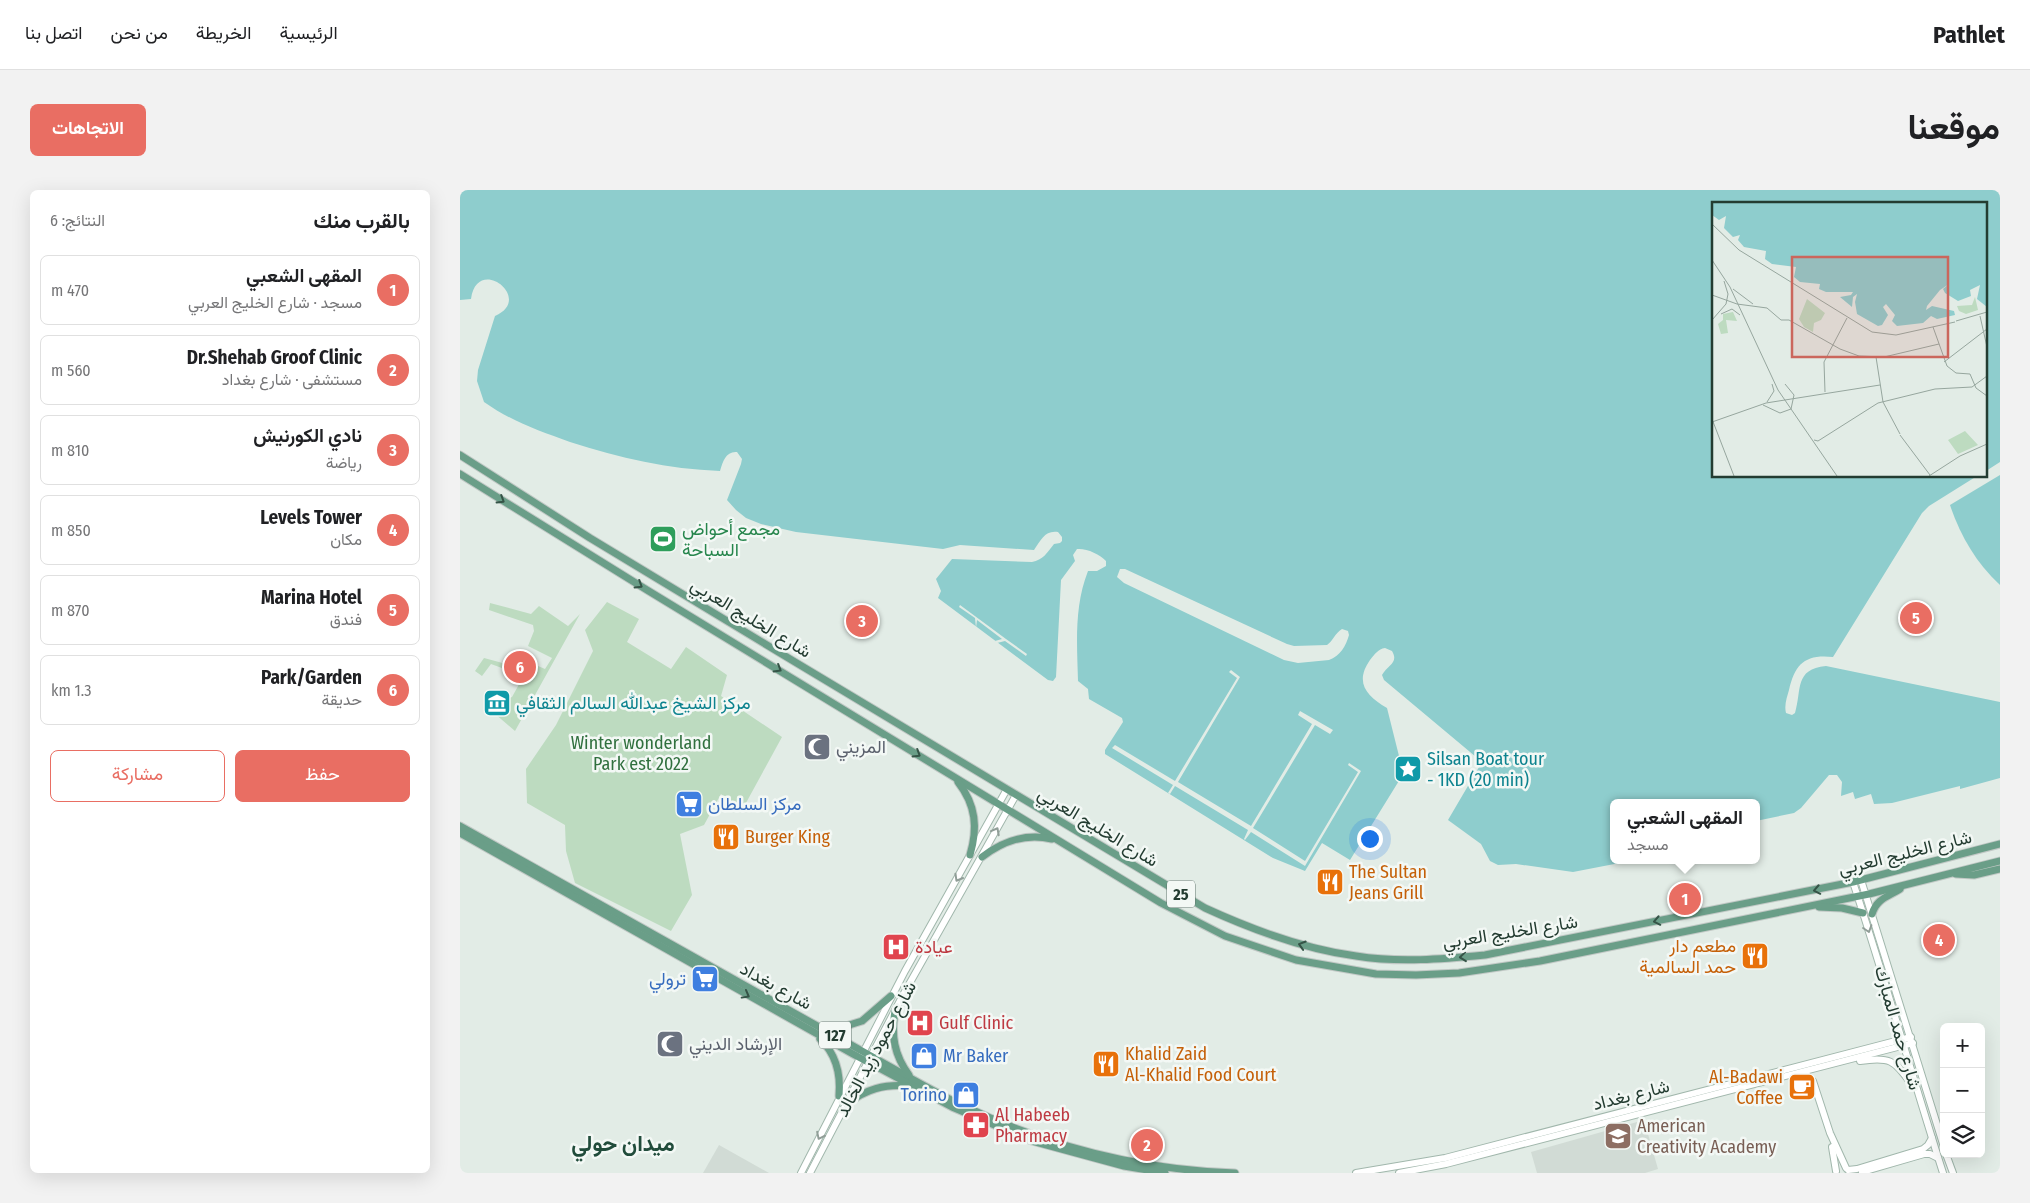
<!DOCTYPE html>
<html lang="ar">
<head>
<meta charset="utf-8">
<style>
  body { margin:0; font-family:"Fira Sans Condensed",Vazirmatn,sans-serif; background:#f2f2f2; color:#202124; direction:rtl }
  .controls { position:absolute; right:15px; bottom:15px; display:grid; overflow:hidden; border-radius:8px; box-shadow:0 5px 20px #0002 }
  .controls button { width:45px; height:45px; display:grid; place-items:center; padding:0; border:0; border-bottom:1px solid #e0e0e0; background:#fff; color:#202124; font:25px sans-serif }
  .you { position:absolute; left:909px; top:648px; width:18px; height:18px; margin:-12px; border:4px solid #fff; border-radius:50%; background:#1a73e8; box-shadow:0 0 0 8px #1a73e833 }
  .badge { display:grid; place-items:center; width:32px; height:32px; border-radius:50%; background:#e96e63; color:#fff; font-size:16px; font-weight:700 }
  .pin { position:absolute; translate:-50% -50%; border:2px solid #fff; box-shadow:0 1px 5px #0006 }
  .popup { position:absolute; left:1150px; top:609px; width:150px; height:65px; box-sizing:border-box; display:grid; place-content:center; border-radius:8px; background:#fff; filter:drop-shadow(0 1px 4px #0005); font-size:16px; white-space:nowrap; color:#757577 }
  .popup b { font-size:19px; color:#202124 }
  .popup::after { content:''; position:absolute; left:50%; top:100%; margin-left:-10px; border:10px solid transparent; border-top-color:#fff }
  .list { margin:0; padding:0; list-style:none }
  h2 { display:flex; justify-content:space-between; align-items:center; height:65px; margin:0; padding:0 20px; font-size:21px }
  h2 small { font-size:16px; font-weight:400; color:#757577 }
  .list li { display:grid; grid-template-columns:32px 1fr auto; gap:15px; align-items:center; box-sizing:border-box; height:70px; margin:0 10px 10px; padding:0 10px; border:1px solid #e0e0e0; border-radius:8px }
  .list b { display:block; font-size:19px; white-space:nowrap }
  .list p { margin:0; font-size:16px; white-space:nowrap; color:#757577 }
  .list em { font-size:16px; font-style:normal; color:#757577 }
  .actions { display:flex; gap:10px; padding:15px 20px }
  .actions a { flex:1; padding:11px 0; border:1px solid #e96e63; border-radius:8px; text-align:center; font-size:18px; color:#e96e63 }
  .actions .main { background:#e96e63; color:#fff }
  .icon { flex:none; width:28px; height:28px; fill:none; stroke:currentColor; stroke-width:2; stroke-linecap:round; stroke-linejoin:round }
  .map { position:relative; flex:none; width:1540px; height:983px; overflow:hidden; direction:ltr; border-radius:8px }
  header { display:flex; align-items:center; gap:30px; box-sizing:border-box; height:70px; padding:0 25px; background:#fff; border-bottom:1px solid #e0e0e0 }
  header strong { font-size:24px }
  nav { display:flex; gap:28px; margin-inline-start:auto; font-size:18px }
  .intro { display:flex; align-items:center; justify-content:space-between; box-sizing:border-box; height:120px; padding:0 30px }
  h1 { margin:0; font-size:35px }
  .button { padding:12px 22px; border-radius:8px; background:#e96e63; color:#fff; font-size:18px; font-weight:700 }
  main { display:flex; gap:30px; padding:0 30px }
  aside { flex:1; background:#fff; border-radius:8px; box-shadow:0 5px 20px #0002 }
  .map>svg:first-child { display:block }
  .built { fill:#d1dbd5 }
  .green { fill:#bddbc0 }
  .water { fill:#8ecdcd; fill-rule:evenodd }
  .pier { fill:#e2ece6 }
  .lines { fill:none; stroke-linecap:round; stroke-linejoin:round }
  .secondary-casing { stroke:#a1b7ac; stroke-width:8 }
  .primary-casing { stroke:#c1c8c5; stroke-width:9 }
  .secondary { stroke:#fff; stroke-width:6 }
  .primary { stroke:#6a9e88; stroke-width:7 }
  .oneway { stroke:#355447 }
  .oneway2 { stroke:#919e98 }
  .labels { text-anchor:middle; dominant-baseline:central; stroke-width:5; stroke-linejoin:round; paint-order:stroke }
  .shield { fill:#f3f8f5; stroke:#61746c; stroke-width:1 }
  .shield-label { font-size:16px; font-weight:bold; fill:#233c31 }
  .leisure-label { font-size:18px; fill:#27864d; stroke:#f3f8f5; text-anchor:start }
  .street-label { font-size:18px; fill:#233c31; stroke:#f3f8f5 }
  .culture-label { font-size:18px; fill:#0d838f; stroke:#f3f8f5; text-anchor:start }
  .park-label { font-size:18px; fill:#30703e; stroke:#f3f8f5 }
  .worship-label { font-size:18px; fill:#5b616d; stroke:#f3f8f5; text-anchor:start }
  .shop-label { font-size:18px; fill:#366cbe; stroke:#f3f8f5; text-anchor:start }
  .food-label { font-size:18px; fill:#c56008; stroke:#f3f8f5; text-anchor:start }
  .health-label { font-size:18px; fill:#be3a42; stroke:#f3f8f5; text-anchor:start }
  .education-label { font-size:18px; fill:#785e54; stroke:#f3f8f5; text-anchor:start }
  .district-label { font-size:22px; font-weight:bold; fill:#214c3b; stroke:#f3f8f5 }
  .inset-road { fill:none; stroke:#96a69e; stroke-width:1 }
  .view { fill:#cb665c; fill-opacity:0.15; stroke:#cb665c; stroke-width:2.5 }
  .inset-edge { fill:none; stroke:#233c31; stroke-width:2.5 }
</style>
</head>
<body>
<header>
<strong>Pathlet</strong>
<nav><a>الرئيسية</a><a>الخريطة</a><a>من نحن</a><a>اتصل بنا</a></nav>
</header>
<div class="intro"><h1>موقعنا</h1><a class="button">الاتجاهات</a></div>
<main>
<div class="map">
<svg width="1540" height="983" viewBox="0 0 1540 983">
  <rect width="100%" height="100%" fill="#e2ece6"/>
  <g class="built">
    <path d="M1184,930L1198,979L1185,983H1077L1071,962Z"/>
    <path d="M259,955L309,983H243Z"/>
  </g>
  <g class="green">
    <path d="M147,412L179,429L167,452L211,479L226,457L267,485L261,506L322,547L281,622L261,604L244,635L220,644L232,705L211,741L115,693L106,661L105,635L67,613L66,579L96,535L133,461L125,440Z"/>
    <path d="M30,413L71,424L79,416L108,436L120,424L55,541L34,523L38,512L52,507L62,489L53,482L31,474L22,486L15,481L24,468L50,475L57,467L85,479L92,468L68,456L74,441L73,435L29,420Z"/>
  </g>
  <g class="water">
    <path d="M0,0H1540V272L1526,281V14H1254V286H1517L1469,316L1462,323L1373,467C1345,464 1335,474 1329,500C1327,507 1324,515 1326,523L1332,525L1335,523C1342,500 1334,479 1366,476L1540,512V588L1500,599V596L1432,613L1414,614L1411,604L1395,609L1393,602L1381,606L1382,592L1377,585H1369L1341,618L1334,623L1296,631V613H1154V670H1175L1113,682L1056,674L1038,675L1030,671L1021,654L988,630L1022,572L924,490L922,485C928,475 939,473 932,461L925,458C918,459 915,464 910,470C894,493 907,506 927,518L939,566L950,573L890,670L862,653L845,681L813,668L645,564V560L663,532L662,528L629,509L628,499L618,491C617,453 614,417 628,381H637L646,376V371C640,364 626,358 617,359L613,365L615,371L601,390L596,487L593,491L588,490L478,408L481,401L476,389L492,369L572,372C583,370 587,363 594,354L600,353L602,351V347L598,342C585,340 581,350 574,360L500,355L483,359L336,342L301,334L286,328L276,320L267,310L281,274L282,269L277,262C266,261 263,271 260,281C208,279 160,268 110,252C79,241 51,231 24,212L17,191L18,180L35,126C75,109 17,64 11,109L0,110ZM660,379H665L827,454L834,456L867,455C873,451 875,443 882,439L888,441L889,445C886,456 880,466 869,470L838,473L824,470L664,393L657,387Z"/>
    <path d="M1540,285V395C1516,373 1500,345 1490,315Z"/>
  </g>
  <g class="pier">
    <path d="M500,415L546,449L567,464L566,466L545,451L537,453L535,451L542,449L517,430L516,438L515,428L499,417Z"/>
    <path d="M771,480L780,487L718,592L791,636L852,534L838,525L840,521L873,540L870,544L855,535L793,638L845,671L898,582L888,575L889,573L901,581L845,676L791,642L785,650L784,649L788,640L715,596L710,604L708,603L713,595L652,558L655,555L715,591L777,488L769,482Z"/>
  </g>
  <g class="lines">
    <g class="secondary-casing">
      <g id="secondary">
        <path d="M1401,690L1484,957"/>
        <path d="M1393,692C1425,789 1452,886 1483,983"/>
        <path d="M1400,871C1432,866 1434,871 1453,896"/>
        <path d="M1340,883L1347,885L1353,891L1370,943L1386,978"/>
        <path d="M1372,957L1376,981"/>
        <path d="M1486,964L1493,983"/>
        <path d="M1388,980L1397,979L1463,959L1468,955L1472,948"/>
        <path d="M1402,982L1464,964H1470L1478,968"/>
        <path d="M341,983L445,781L547,599"/>
        <path d="M350,983L443,805L556,605"/>
        <path d="M896,983L985,968L1451,847"/>
        <path d="M939,983L986,974L1453,853"/>
      </g>
    </g>
    <g class="primary-casing">
      <g id="primary">
        <path d="M0,265L130,348L335,472L745,718C793,740 843,759 896,766C939,773 983,769 1025,765L1393,692L1540,654"/>
        <path d="M0,284L187,400L701,713L765,746L836,770L916,784L956,785L999,783L1080,771L1409,704L1540,671"/>
        <path d="M498,592C516,615 518,638 510,665"/>
        <path d="M0,636L452,889C470,899 488,909 506,917C590,957 682,980 775,983"/>
        <path d="M0,643L393,864L492,917L572,951L664,976L705,983"/>
        <path d="M522,667C543,651 565,643 592,649"/>
        <path d="M1496,684L1514,685L1540,679"/>
        <path d="M1359,717L1382,718L1403,723"/>
        <path d="M1412,724C1417,708 1428,707 1440,699"/>
        <path d="M435,821C431,845 434,865 449,885"/>
        <path d="M362,837L386,836L402,831L431,806"/>
        <path d="M360,849C376,864 381,884 379,906"/>
        <path d="M387,914C406,899 424,894 449,896"/>
      </g>
    </g>
    <use href="#secondary" class="secondary"/>
    <use href="#primary" class="primary"/>
  </g>
  <defs><path id="oneway-chevron" d="M-2-3.5L2.5 0L-2 3.5" fill="none" stroke-width="1.6" stroke-linecap="round" stroke-linejoin="round" transform="scale(1.25)"/></defs>
  <g class="oneway">
    <use href="#oneway-chevron" transform="translate(41 310) rotate(32)"/>
    <use href="#oneway-chevron" transform="translate(179 395) rotate(32)"/>
    <use href="#oneway-chevron" transform="translate(318 479) rotate(31)"/>
    <use href="#oneway-chevron" transform="translate(457 564) rotate(32)"/>
    <use href="#oneway-chevron" transform="translate(1357 700) rotate(169)"/>
    <use href="#oneway-chevron" transform="translate(1197 731) rotate(169)"/>
    <use href="#oneway-chevron" transform="translate(842 755) rotate(-163)"/>
    <use href="#oneway-chevron" transform="translate(1003 767) rotate(174)"/>
    <use href="#oneway-chevron" transform="translate(286 805) rotate(29)"/>
  </g>
  <g class="oneway2">
    <use href="#oneway-chevron" transform="translate(536 641) rotate(-62)"/>
    <use href="#oneway-chevron" transform="translate(498 688) rotate(120)"/>
    <use href="#oneway-chevron" transform="translate(1408 739) rotate(72)"/>
    <use href="#oneway-chevron" transform="translate(360 946) rotate(116)"/>
  </g>
  <defs>
    <g id="stadium-square" transform="scale(1.4375)"><rect x="-9" y="-9" width="18" height="18" rx="4" fill="#2e9e5b" stroke="#f3f8f5"/><path d="M0-5a6.5 5 0 1 0 0 10a6.5 5 0 1 0 0-10ZM-3.5-1.8h7v3.6h-7Z" fill="#fff"/></g>
    <g id="museum-square" transform="scale(1.4375)"><rect x="-9" y="-9" width="18" height="18" rx="4" fill="#0f9aa8" stroke="#f3f8f5"/><path d="M0-6L6-3V-2H-6V-3ZM-5-1h2V3h-2ZM-1-1h2V3h-2ZM3-1h2V3H3ZM-6 4H6V6H-6Z" fill="#fff"/></g>
    <g id="mosque-square" transform="scale(1.4375)"><rect x="-9" y="-9" width="18" height="18" rx="4" fill="#6b7280" stroke="#f3f8f5"/><path d="M3.5-4.9A6 6 0 1 0 3.5 4.9A5 5 0 1 1 3.5-4.9Z" fill="#fff"/></g>
    <g id="sight-square" transform="scale(1.4375)"><rect x="-9" y="-9" width="18" height="18" rx="4" fill="#0f9aa8" stroke="#f3f8f5"/><path d="M0-6L1.8-2.2L6-1.7L2.9 1.2L3.7 5.4L0 3.3L-3.7 5.4L-2.9 1.2L-6-1.7L-1.8-2.2Z" fill="#fff"/></g>
    <g id="supermarket-square" transform="scale(1.4375)"><rect x="-9" y="-9" width="18" height="18" rx="4" fill="#3f7fe0" stroke="#f3f8f5"/><path d="M-6-5.5h2.5l.6 2H6L4.5 2H-2.5L-4.4-4H-6ZM-1.5 3.2a1.3 1.3 0 1 0 .1 0ZM3 3.2a1.3 1.3 0 1 0 .1 0Z" fill="#fff"/></g>
    <g id="restaurant-square" transform="scale(1.4375)"><rect x="-9" y="-9" width="18" height="18" rx="4" fill="#e8710a" stroke="#f3f8f5"/><path d="M-5-6h1v4h1v-4h1v4h1v-4h1v5L-1.5 .5V6h-2V.5L-5-1ZM5-6V6H3V1.5H1.5Q1.5-4 5-6Z" fill="#fff"/></g>
    <g id="hospital-square" transform="scale(1.4375)"><rect x="-9" y="-9" width="18" height="18" rx="4" fill="#e0444e" stroke="#f3f8f5"/><path d="M-5-5h3v3.5h4V-5h3V5h-3V1.5h-4V5h-3Z" fill="#fff"/></g>
    <g id="shop-square" transform="scale(1.4375)"><rect x="-9" y="-9" width="18" height="18" rx="4" fill="#3f7fe0" stroke="#f3f8f5"/><path d="M-5-2.5h2.3a2.7 3.5 0 0 1 5.4 0H5L5.5 6h-11ZM-1.5-2.5h3a1.5 2.3 0 0 0-3 0Z" fill="#fff"/></g>
    <g id="cafe-square" transform="scale(1.4375)"><rect x="-9" y="-9" width="18" height="18" rx="4" fill="#e8710a" stroke="#f3f8f5"/><path d="M-5.5-4.5H6V0H3Q3 3.5 0 3.5H-2.5Q-5.5 3.5-5.5 0ZM3-3.2v2h1.7v-2ZM-6 4.5H4V6H-6Z" fill="#fff"/></g>
    <g id="pharmacy-square" transform="scale(1.4375)"><rect x="-9" y="-9" width="18" height="18" rx="4" fill="#e0444e" stroke="#f3f8f5"/><path d="M-2-6h4v4h4v4h-4v4h-4v-4h-4v-4h4Z" fill="#fff"/></g>
    <g id="school-square" transform="scale(1.4375)"><rect x="-9" y="-9" width="18" height="18" rx="4" fill="#8d6e63" stroke="#f3f8f5"/><path d="M0-5L7-2L0 1L-7-2ZM-4 1L0 2.5L4 1V4Q0 6-4 4Z" fill="#fff"/></g>
  </defs>
  <g fill-rule="evenodd">
    <use href="#stadium-square" x="203" y="349"/>
    <use href="#museum-square" x="37" y="513"/>
    <use href="#mosque-square" x="357" y="557"/>
    <use href="#sight-square" x="948" y="579"/>
    <use href="#supermarket-square" x="229" y="614"/>
    <use href="#restaurant-square" x="266" y="647"/>
    <use href="#restaurant-square" x="870" y="692"/>
    <use href="#hospital-square" x="436" y="757"/>
    <use href="#restaurant-square" x="1295" y="766"/>
    <use href="#supermarket-square" x="245" y="789"/>
    <use href="#hospital-square" x="460" y="833"/>
    <use href="#mosque-square" x="210" y="854"/>
    <use href="#shop-square" x="464" y="866"/>
    <use href="#restaurant-square" x="646" y="874"/>
    <use href="#cafe-square" x="1342" y="897"/>
    <use href="#shop-square" x="506" y="905"/>
    <use href="#pharmacy-square" x="516" y="935"/>
    <use href="#school-square" x="1158" y="946"/>
  </g>
  <g class="labels">
    <g class="shield">
      <rect x="707" y="690.5" width="28" height="27" rx="4"/>
      <rect x="359" y="831.5" width="32" height="27" rx="4"/>
    </g>
    <g class="shield-label">
      <text x="721" y="704">25</text>
      <text x="375" y="845">127</text>
    </g>
    <g class="leisure-label">
      <text x="222" y="339">مجمع أحواض<tspan x="222" dy="21">السباحة</tspan></text>
    </g>
    <g class="street-label">
      <text transform="translate(291 428) rotate(31)">شارع الخليج العربي</text>
      <text transform="translate(638 637) rotate(31)">شارع الخليج العربي</text>
      <text transform="translate(1445 663) rotate(-14)">شارع الخليج العربي</text>
      <text transform="translate(1050 742) rotate(-9)">شارع الخليج العربي</text>
      <text transform="translate(316 796) rotate(29)">شارع بغداد</text>
      <text transform="translate(1438 838) rotate(74)">شارع حمد المبارك</text>
      <text transform="translate(416 859) rotate(-62)">شارع حمود زيد الخالد</text>
      <text transform="translate(1171 905) rotate(-14)">شارع بغداد</text>
    </g>
    <g class="culture-label">
      <text x="56" y="513">مركز الشيخ عبدالله السالم الثقافي</text>
      <text x="967" y="569">Silsan Boat tour<tspan x="967" dy="21">- 1KD (20 min)</tspan></text>
    </g>
    <g class="park-label">
      <text x="181" y="553">Winter wonderland<tspan x="181" dy="21">Park est 2022</tspan></text>
    </g>
    <g class="worship-label">
      <text x="376" y="557">المزيني</text>
      <text x="229" y="854">الإرشاد الديني</text>
    </g>
    <g class="shop-label">
      <text x="248" y="614">مركز السلطان</text>
      <text x="226" y="789" text-anchor="end">ترولي</text>
      <text x="483" y="866">Mr Baker</text>
      <text x="487" y="905" text-anchor="end">Torino</text>
    </g>
    <g class="food-label">
      <text x="285" y="647">Burger King</text>
      <text x="889" y="682">The Sultan<tspan x="889" dy="21">Jeans Grill</tspan></text>
      <text x="1276" y="756" text-anchor="end">مطعم دار<tspan x="1276" dy="21">حمد السالمية</tspan></text>
      <text x="665" y="864">Khalid Zaid<tspan x="665" dy="21">Al-Khalid Food Court</tspan></text>
      <text x="1323" y="887" text-anchor="end">Al-Badawi<tspan x="1323" dy="21">Coffee</tspan></text>
    </g>
    <g class="health-label">
      <text x="455" y="757">عيادة</text>
      <text x="479" y="833">Gulf Clinic</text>
      <text x="535" y="925">Al Habeeb<tspan x="535" dy="21">Pharmacy</tspan></text>
    </g>
    <g class="education-label">
      <text x="1177" y="936">American<tspan x="1177" dy="21">Creativity Academy</tspan></text>
    </g>
    <g class="district-label">
      <text x="163" y="953">ميدان حولي</text>
    </g>
  </g>
  <g transform="translate(1252 12)">
    <rect width="275" height="275" fill="#e2ece6"/>
    <path d="M263,95L266,108L254,112L247,109L245,104L260,103ZM95,97L113,111L109,118L102,121L101,130L92,125L87,117ZM21,110L25,119L14,118L16,131L9,132L6,122L11,118V112ZM253,229L266,243L246,252L236,238Z" fill="#bddbc0"/>
    <path d="M0,1H275V105L265,97L268,83L258,88L259,94L246,99L233,91L231,87L237,82L228,88L215,104L214,108L220,104L242,109L243,113L225,117L219,114L211,121L185,124L180,119L183,113L174,102L171,105L176,113L170,123L166,124L145,112L143,100L145,92L141,95L140,105L128,95L139,93L141,90H114L107,87L108,82L88,80L82,75L84,65L60,62L53,57L54,49L32,45L26,38L28,33L21,35L12,26L14,14L7,18L0,13Z" fill="#8ecdcd"/>
    <path class="inset-road" d="M0,22L27,48L160,130L184,133L243,120M0,58L18,85L66,188L125,274M21,87L41,102M0,93L25,102L55,106L69,118H77L128,147L147,154L172,155L227,142M9,112L20,107L28,113M268,114L275,145M0,118L14,102L16,92L12,79M244,119L275,110M221,125L235,164L244,171L258,172L264,186L275,194M164,155L171,200L188,232M232,160L275,127M113,190L112,160L135,116M55,200L62,189L60,182M51,203L68,211L79,207L82,193L73,182M0,217L22,274M0,220L54,201L168,183M188,233L218,273M102,238L106,239L166,201L223,187L260,185L275,174M217,274L248,254L275,242"/>
    <path class="view" d="M80,55H236V155H80Z"/>
    <rect width="275" height="275" class="inset-edge"/>
  </g>
</svg>
<div class="controls">
<button>+</button>
<button>−</button>
<button><svg class="icon" aria-label="layers" viewBox="0 0 24 24"><path d="M12 4l9 5-9 5-9-5zM3 14l9 5 9-5"/></svg></button>
</div>
<div class="you"></div>
<div class="pin badge" style="left:1225px;top:709px">1</div>
<div class="popup"><b>المقهى الشعبي</b>مسجد</div>
<div class="pin badge" style="left:687px;top:955px">2</div>
<div class="pin badge" style="left:402px;top:431px">3</div>
<div class="pin badge" style="left:1479px;top:750px">4</div>
<div class="pin badge" style="left:1456px;top:428px">5</div>
<div class="pin badge" style="left:60px;top:477px">6</div>
</div>
<aside>
<h2>بالقرب منك<small>النتائج: 6</small></h2>
<ul class="list">
<li><span class="badge">1</span><div><b>المقهى الشعبي</b><p>مسجد · شارع الخليج العربي</p></div><em>470 m</em></li>
<li><span class="badge">2</span><div><b>Dr.Shehab Groof Clinic</b><p>مستشفى · شارع بغداد</p></div><em>560 m</em></li>
<li><span class="badge">3</span><div><b>نادي الكورنيش</b><p>رياضة</p></div><em>810 m</em></li>
<li><span class="badge">4</span><div><b>Levels Tower</b><p>مكان</p></div><em>850 m</em></li>
<li><span class="badge">5</span><div><b>Marina Hotel</b><p>فندق</p></div><em>870 m</em></li>
<li><span class="badge">6</span><div><b>Park/Garden</b><p>حديقة</p></div><em>1.3 km</em></li>
</ul>
<div class="actions"><a class="main">حفظ</a><a>مشاركة</a></div>
</aside>
</main>
</body>
</html>
